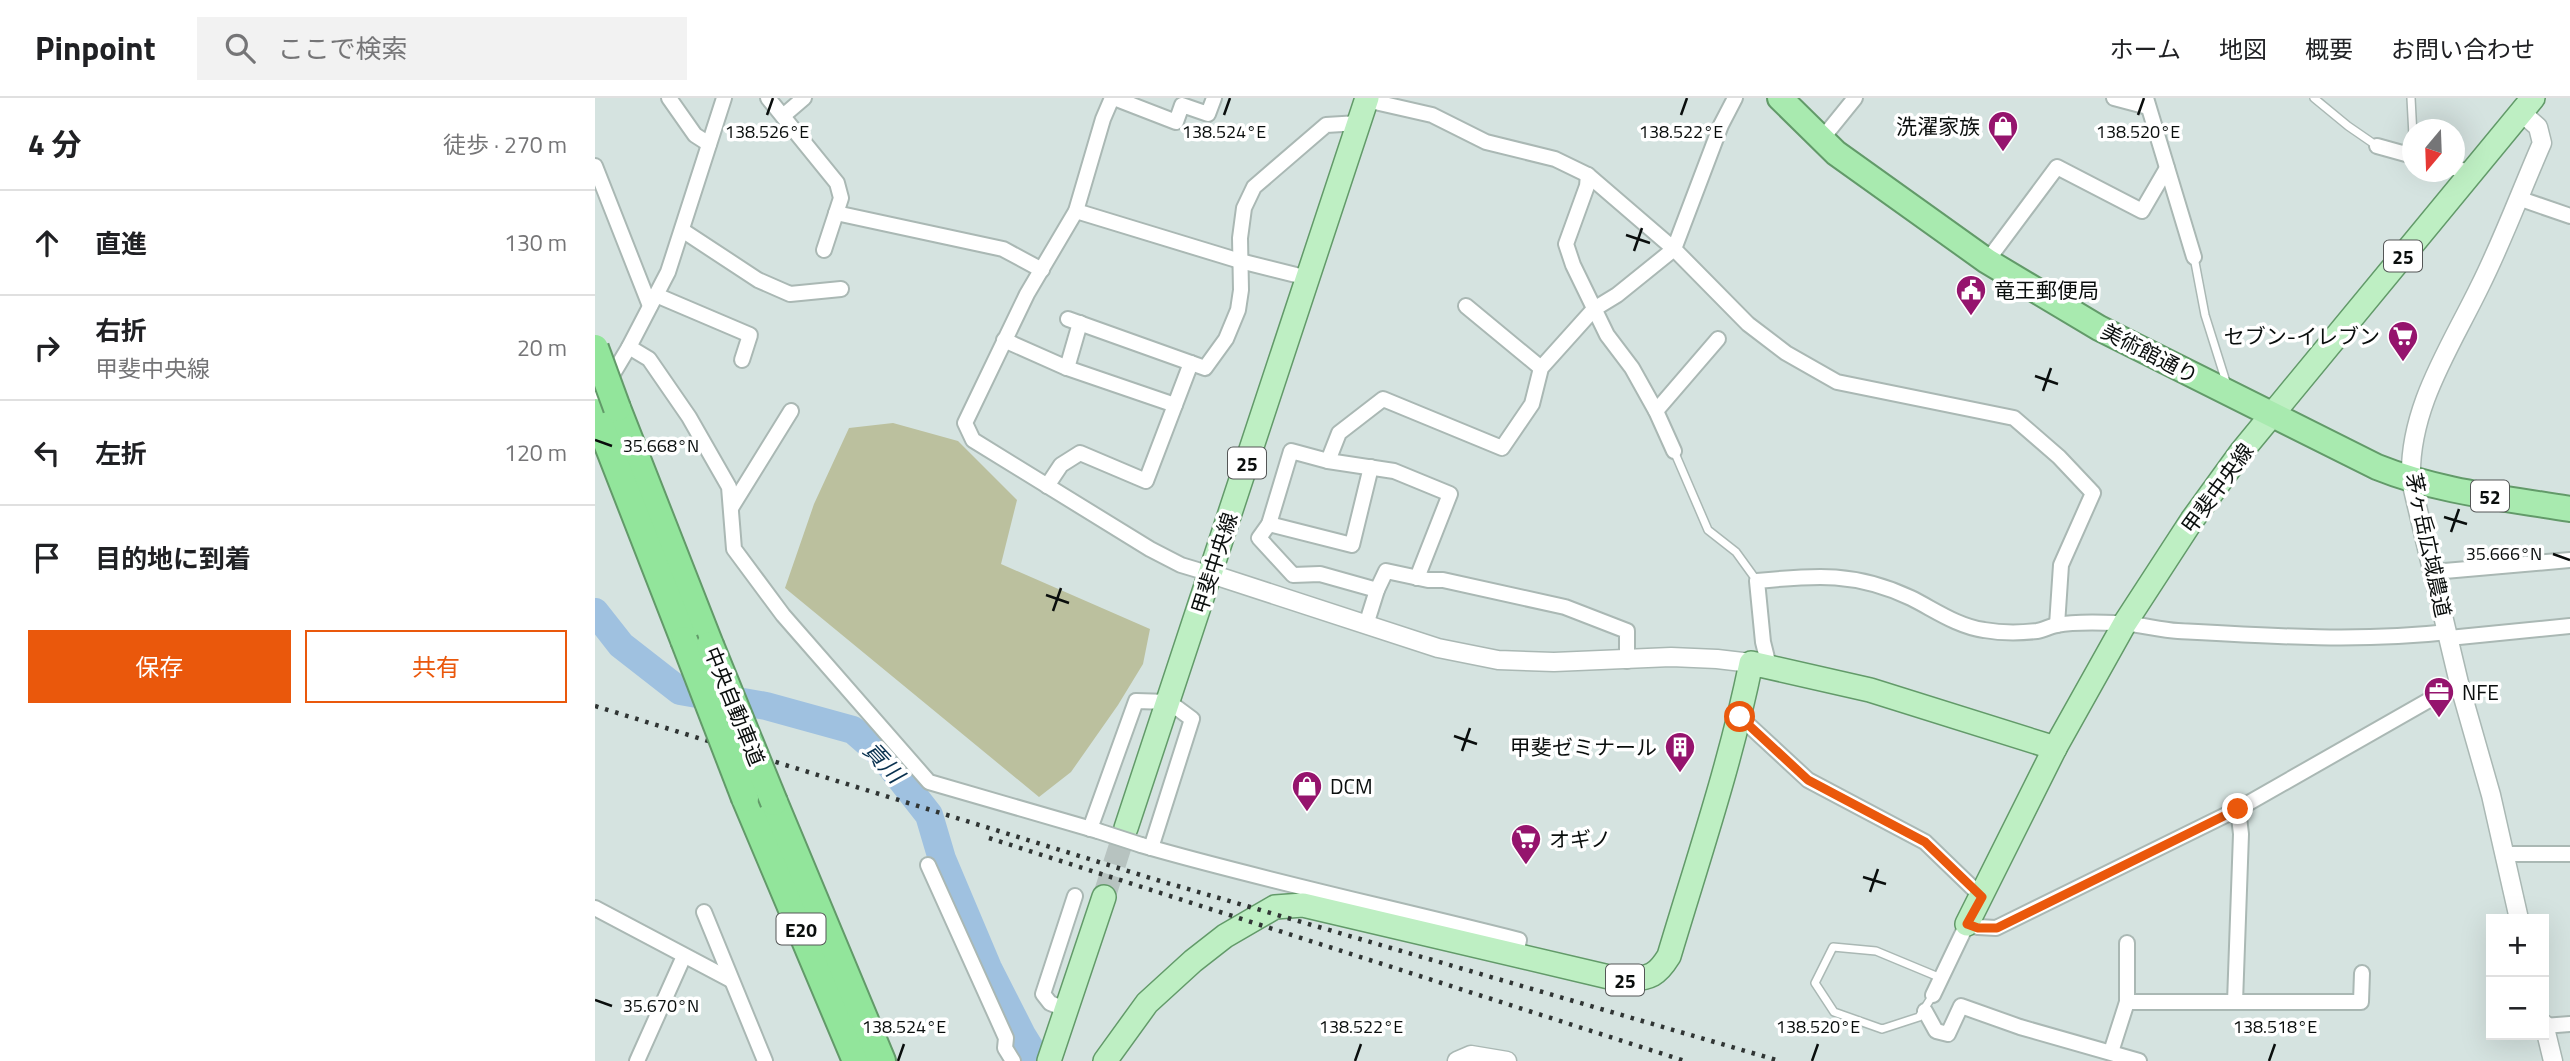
<!DOCTYPE html>
<html lang="ja">
<head>
<meta charset="utf-8">
<style>
  body { margin:0; font-family:"Titillium Web","Noto Sans JP",sans-serif; background:#f2f2f2; color:#202124 }
  .controls { position:absolute; right:21px; bottom:21px; display:grid; overflow:hidden; border-radius:0px; box-shadow:0 7px 28px #0002 }
  .controls button { width:63px; height:63px; display:grid; place-items:center; padding:0; border:0; border-bottom:2px solid #e0e0e0; background:#fff; color:#202124; font:35px sans-serif }
  .compass { position:absolute; left:1807px; top:21px; width:63px; height:63px; border-radius:50%; background:#fff; box-shadow:0 7px 28px #0002; rotate:199deg }
  .stop { position:absolute; width:21px; height:21px; margin:-16px; border:5px solid #ea580c; border-radius:50%; background:#fff }
  .stop.end { background:#ea580c; border-color:#fff; box-shadow:0 2px 7px #0008 }
  .list { margin:0; padding:0; list-style:none }
  h2 { display:flex; justify-content:space-between; align-items:center; height:91px; margin:0; padding:0 28px; font-size:30px }
  h2 small { font-size:23px; font-weight:400; color:#757577 }
  .list li { display:grid; grid-template-columns:46px 1fr auto; gap:21px; align-items:center; box-sizing:border-box; height:105px; padding:0 28px; border-top:2px solid #e0e0e0 }
  .list b { display:block; font-size:26px; white-space:nowrap }
  .list p { margin:0; font-size:23px; white-space:nowrap; color:#757577 }
  .list em { font-size:23px; font-style:normal; color:#757577 }
  .actions { display:flex; gap:14px; padding:21px 28px }
  .actions a { flex:1; padding:16px 0; border:2px solid #ea580c; border-radius:0px; text-align:center; font-size:24px; color:#ea580c }
  .actions .main { background:#ea580c; color:#fff }
  .icon { flex:none; width:38px; height:38px; fill:none; stroke:currentColor; stroke-width:2; stroke-linecap:round; stroke-linejoin:round }
  .map { position:relative; flex:none; width:1975px; height:963px; overflow:hidden }
  header { display:flex; align-items:center; gap:42px; box-sizing:border-box; height:98px; padding:0 35px; background:#fff; border-bottom:2px solid #e0e0e0 }
  header strong { font-size:33px }
  nav { display:flex; gap:38px; margin-inline-start:auto; font-size:24px }
  .search { width:490px; height:63px; background:#f2f2f2; display:flex; align-items:center; gap:18px; box-sizing:border-box; padding:0 24px; border-radius:0px; color:#757577; font-size:26px }
  main { display:flex }
  aside { flex:1; background:#fff }
  .map>svg:first-child { display:block }
  .grass { fill:#bbc09e }
  .lines { fill:none; stroke-linecap:round; stroke-linejoin:round }
  .river { stroke:#9fc1e0; stroke-width:28 }
  .primary-tunnel { stroke:#b7c3c0; stroke-width:23; stroke-dasharray:23 11; stroke-linecap:butt }
  .service-casing { stroke:#aab8b4; stroke-width:10 }
  .minor-casing { stroke:#aab8b4; stroke-width:18 }
  .tertiary-casing { stroke:#aab8b4; stroke-width:21 }
  .primary-casing { stroke:#629a69; stroke-width:26 }
  .trunk-casing { stroke:#629a69; stroke-width:28 }
  .motorway-casing { stroke:#629a69; stroke-width:30 }
  .service { stroke:#fff; stroke-width:7 }
  .minor { stroke:#fff; stroke-width:14 }
  .tertiary { stroke:#fff; stroke-width:18 }
  .primary { stroke:#beefc3; stroke-width:23 }
  .trunk { stroke:#a8eaaf; stroke-width:24 }
  .motorway { stroke:#92e59b; stroke-width:26 }
  .rail { stroke:#303534; stroke-width:4.5; stroke-dasharray:3.5 7; stroke-linecap:butt }
  .minor-bridge-casing { stroke:#aab8b4; stroke-width:18; stroke-linecap:butt }
  .motorway-bridge-casing { stroke:#629a69; stroke-width:30; stroke-linecap:butt }
  .minor-bridge { stroke:#fff; stroke-width:14 }
  .motorway-bridge { stroke:#92e59b; stroke-width:26 }
  .route { stroke:#ea580c; stroke-width:9 }
  .ticks { fill:none; stroke:#0a0e0d; stroke-width:2.5 }
  .labels { text-anchor:middle; dominant-baseline:central; stroke-width:7; stroke-linejoin:round; paint-order:stroke }
  .shield { fill:#fff; stroke:#545656; stroke-width:2 }
  .shield-label { font-size:19px; font-weight:bold; fill:#0a0e0d }
  .poi-label { font-size:21px; fill:#0a0e0d; stroke:#fff; text-anchor:start }
  .street-label { font-size:21px; fill:#0a0e0d; stroke:#fff }
  .water-label { font-size:23px; font-style:italic; fill:#09314f; stroke:#fff }
  .ticks-label { font-size:18px; text-anchor:middle; fill:#0a0e0d; stroke:#fff; stroke-width:7; stroke-linejoin:round; paint-order:stroke }
</style>
</head>
<body>
<header>
<strong>Pinpoint</strong>
<div class="search"><svg class="icon" aria-label="search" viewBox="0 0 24 24"><circle cx="10" cy="10" r="6"/><path d="M15 15l6 6"/></svg>ここで検索</div>
<nav><a>ホーム</a><a>地図</a><a>概要</a><a>お問い合わせ</a></nav>
</header>
<main>
<aside>
<h2>4 分<small>徒歩 · 270 m</small></h2>
<ul class="list">
<li><svg class="icon" aria-label="ahead" viewBox="0 0 24 24"><path d="M12 20V5M6 11l6-6 6 6"/></svg><div><b>直進</b></div><em>130 m</em></li>
<li><svg class="icon" aria-label="right" viewBox="0 0 24 24"><path d="M7 20v-9h11M14 6l5 5-5 5"/></svg><div><b>右折</b><p>甲斐中央線</p></div><em>20 m</em></li>
<li><svg class="icon" aria-label="left" viewBox="0 0 24 24"><path d="M17 20v-9H6M10 6l-5 5 5 5"/></svg><div><b>左折</b></div><em>120 m</em></li>
<li><svg class="icon" aria-label="arrive" viewBox="0 0 24 24"><path d="M6 21V4h12l-3 4 3 4H6"/></svg><div><b>目的地に到着</b></div></li>
</ul>
<div class="actions"><a class="main">保存</a><a>共有</a></div>
</aside>
<div class="map">
<svg width="1975" height="963" viewBox="0 0 1975 963">
  <rect width="100%" height="100%" fill="#d5e3e0"/>
  <path class="grass" d="M298,325L363,343L422,402L406,466L555,531L548,566L523,607L476,674L444,699L190,490L219,406L254,330Z"/>
  <g class="lines">
    <path class="river" d="M0,514L26,547L85,593L171,608L258,632L287,657L334,717L347,761L393,870L427,937L443,963"/>
    <path class="primary-tunnel" d="M509,799L531,730"/>
    <g class="service-casing">
      <g id="service">
        <path d="M1719,0L1753,28L1782,48"/>
        <path d="M1816,0L1818,38"/>
        <path d="M1599,159L1610,217L1632,287"/>
        <path d="M1079,353L1113,432L1141,454L1162,483"/>
        <path d="M1338,897L1324,919L1287,931L1239,914L1220,885L1238,849L1281,853L1346,880"/>
      </g>
    </g>
    <g class="minor-casing">
      <g id="minor">
        <path d="M74,0L100,37L114,46"/>
        <path d="M173,0L242,85L246,100L229,152"/>
        <path d="M517,0L508,21L481,113L432,196L370,325L378,342L555,451L586,467L616,476"/>
        <path d="M519,0L581,24L587,7L613,16L619,0"/>
        <path d="M1519,0L1553,9"/>
        <path d="M1551,0L1599,159"/>
        <path d="M771,2L837,17L891,44L960,61L993,77L1079,151L1153,226L1191,255L1242,284L1419,320L1464,359L1498,395L1466,467L1462,527"/>
        <path d="M188,18L209,0"/>
        <path d="M1226,42L1260,0"/>
        <path d="M1782,48L1818,58"/>
        <path d="M0,68L55,208"/>
        <path d="M1860,70L1876,75"/>
        <path d="M993,77L992,88L971,146L978,167L1012,237L1037,270L1061,313L1079,353"/>
        <path d="M1923,100L1975,118"/>
        <path d="M481,113L645,163L713,180"/>
        <path d="M241,115L408,151L447,172"/>
        <path d="M87,132L163,182L195,196L246,191"/>
        <path d="M1392,163L1462,69L1547,113L1572,70"/>
        <path d="M61,197L155,237L147,262"/>
        <path d="M871,208L946,270"/>
        <path d="M473,221L610,270L631,241L643,212L646,192L645,140L649,110L659,89L731,27L764,25"/>
        <path d="M409,242L472,270L580,307"/>
        <path d="M34,249L54,261L94,319L134,389L139,451L188,517L334,684L503,733"/>
        <path d="M472,270L485,225"/>
        <path d="M0,306L34,249L73,174L129,0"/>
        <path d="M1061,313L1123,241"/>
        <path d="M733,363L799,373L855,396L822,480"/>
        <path d="M452,388L466,367L485,355L551,383L596,265"/>
        <path d="M136,410L196,313"/>
        <path d="M674,426L757,447L776,369"/>
        <path d="M1838,474L1975,462"/>
        <path d="M782,492L725,476L698,477L664,440L674,426L696,353L733,363L744,335L788,301L907,350L937,306L946,270L999,211L1022,197L1079,151L1126,27L1140,0"/>
        <path d="M771,527L782,492L791,473L833,482H848L970,509L1032,533V563"/>
        <path d="M1854,540L1975,528"/>
        <path d="M1174,568L1168,544L1162,483C1221,477 1261,474 1316,500C1340,512 1362,528 1389,532C1406,535 1425,535 1442,533C1449,532 1455,528 1462,527C1482,523 1505,525 1525,525C1545,526 1564,532 1583,533C1671,538 1766,544 1853,534"/>
        <path d="M1145,619L1213,682L1330,744L1387,799"/>
        <path d="M495,731L541,603L574,604L597,621L556,750"/>
        <path d="M546,747C671,783 798,810 924,842L921,857"/>
        <path d="M1909,756H1975"/>
        <path d="M333,767L411,940L410,950L418,963"/>
        <path d="M0,810L136,882"/>
        <path d="M109,814L170,963"/>
        <path d="M1532,845V904"/>
        <path d="M1338,897L1372,826L1383,829L1401,830L1643,711L1864,585"/>
        <path d="M1640,904L1646,736L1643,711"/>
        <path d="M472,912L455,905L448,896L480,798"/>
        <path d="M1330,913L1341,933L1353,936L1366,908L1425,929L1544,963"/>
        <path d="M1949,928L1975,926"/>
        <path d="M1516,954L1532,904H1766L1767,875"/>
        <path d="M42,963L89,858"/>
      </g>
    </g>
    <g class="tertiary-casing">
      <g id="tertiary">
        <path d="M616,476L843,550L903,562L959,564L1076,559L1122,561L1156,565"/>
        <path d="M1924,821L1896,697L1864,585L1816,383C1813,311 1855,250 1885,188C1908,142 1926,93 1947,45L1943,29L1927,15"/>
        <path d="M1949,926L1958,963"/>
        <path d="M862,963L876,957L912,963"/>
      </g>
    </g>
    <g class="primary-casing">
      <g id="primary">
        <path d="M531,730L772,0"/>
        <path d="M1372,826L1460,650L1530,525L1597,422L1647,353L1938,0"/>
        <path d="M454,963L509,799"/>
        <path d="M510,963L552,905L598,863L630,838L680,809L708,807L1031,883C1055,879 1061,879 1074,858C1103,761 1136,664 1156,565L1275,592L1460,650"/>
      </g>
    </g>
    <g class="trunk-casing">
      <path id="trunk" d="M1185,0L1241,55L1392,163L1504,230L1782,369C1844,394 1909,400 1975,411"/>
    </g>
    <g class="motorway-casing">
      <g id="motorway">
        <path d="M22,310L115,547"/>
        <path d="M0,314L89,542"/>
        <path d="M150,700L261,963"/>
        <path d="M179,704L287,963"/>
      </g>
    </g>
    <use href="#service" class="service"/>
    <use href="#minor" class="minor"/>
    <use href="#tertiary" class="tertiary"/>
    <use href="#primary" class="primary"/>
    <use href="#trunk" class="trunk"/>
    <use href="#motorway" class="motorway"/>
    <g class="rail">
      <path d="M0,608L562,782L1185,963"/>
      <path d="M394,740L1090,963"/>
    </g>
    <g class="minor-bridge-casing">
      <path id="minor-bridge" d="M503,733L546,747"/>
    </g>
    <g class="motorway-bridge-casing">
      <g id="motorway-bridge">
        <path d="M0,250L22,310"/>
        <path d="M89,542L150,700"/>
        <path d="M115,547L179,704"/>
      </g>
    </g>
    <use href="#minor-bridge" class="minor-bridge"/>
    <use href="#motorway-bridge" class="motorway-bridge"/>
  </g>
  <g class="lines">
    <path class="route" d="M1145,619L1213,682L1330,744L1387,799L1372,826L1383,830H1402L1643,711"/>
  </g>
  <path class="ticks" d="M172,17L178,0M629,17L635,0M1086,17L1092,0M1543,17L1549,0M1031,137L1055,145M1039,153L1047,130M1440,278L1463,286M1448,293L1456,270M0,342L17,348M1849,419L1872,426M1856,434L1864,411M1958,456L1975,462M451,497L474,505M458,513L466,490M859,638L882,646M867,653L875,630M1268,779L1291,786M1275,794L1283,771M0,902L17,908M303,963L309,946M760,963L766,946M1217,963L1223,946M1674,963L1680,946"/>
  <defs>
    <g id="shop-pin" transform="scale(1.575)"><path d="M0 17L-7.5 6A9.5 9.5 0 1 1 7.5 6Z" fill="#95146d" stroke="#fff"/><path d="M-5-2.5h2.3a2.7 3.5 0 0 1 5.4 0H5L5.5 6h-11ZM-1.5-2.5h3a1.5 2.3 0 0 0-3 0Z" fill="#fff"/></g>
    <g id="civic-pin" transform="scale(1.575)"><path d="M0 17L-7.5 6A9.5 9.5 0 1 1 7.5 6Z" fill="#95146d" stroke="#fff"/><path d="M-.6-6.5H3V-4.5H.6V-3L4-1V1h2V6H-6V1h2V-1L-.6-3ZM-1.2 2.5V6h2.4V2.5Z" fill="#fff"/></g>
    <g id="supermarket-pin" transform="scale(1.575)"><path d="M0 17L-7.5 6A9.5 9.5 0 1 1 7.5 6Z" fill="#95146d" stroke="#fff"/><path d="M-6-5.5h2.5l.6 2H6L4.5 2H-2.5L-4.4-4H-6ZM-1.5 3.2a1.3 1.3 0 1 0 .1 0ZM3 3.2a1.3 1.3 0 1 0 .1 0Z" fill="#fff"/></g>
    <g id="office-pin" transform="scale(1.575)"><path d="M0 17L-7.5 6A9.5 9.5 0 1 1 7.5 6Z" fill="#95146d" stroke="#fff"/><path d="M-6-3h4V-5.5h4V-3h4V5H-6ZM-1-4.5V-3h2v-1.5ZM-6 0V1H6V0Z" fill="#fff"/></g>
    <g id="building-pin" transform="scale(1.575)"><path d="M0 17L-7.5 6A9.5 9.5 0 1 1 7.5 6Z" fill="#95146d" stroke="#fff"/><path d="M-4-6H4V6H1V3H-1V6H-4ZM-2.5-4.3h1.7v1.8h-1.7ZM.8-4.3h1.7v1.8H.8ZM-2.5-1h1.7V.8h-1.7ZM.8-1h1.7V.8H.8Z" fill="#fff"/></g>
  </defs>
  <g fill-rule="evenodd">
    <use href="#shop-pin" x="1408" y="28"/>
    <use href="#civic-pin" x="1376" y="192"/>
    <use href="#supermarket-pin" x="1808" y="238"/>
    <use href="#office-pin" x="1844" y="594"/>
    <use href="#building-pin" x="1085" y="649"/>
    <use href="#shop-pin" x="712" y="688"/>
    <use href="#supermarket-pin" x="931" y="741"/>
  </g>
  <g class="labels">
    <g class="shield">
      <rect x="1789" y="142.5" width="38" height="31" rx="5"/>
      <rect x="633" y="349.5" width="38" height="31" rx="5"/>
      <rect x="1876" y="382.5" width="38" height="31" rx="5"/>
      <rect x="181.5" y="815.5" width="49" height="31" rx="5"/>
      <rect x="1011" y="866.5" width="38" height="31" rx="5"/>
    </g>
    <g class="shield-label">
      <text x="1808" y="158">25</text>
      <text x="652" y="365">25</text>
      <text x="1895" y="398">52</text>
      <text x="206" y="831">E20</text>
      <text x="1030" y="882">25</text>
    </g>
    <g class="poi-label">
      <text x="1385" y="28" text-anchor="end">洗濯家族</text>
      <text x="1399" y="192">竜王郵便局</text>
      <text x="1785" y="238" text-anchor="end">セブン-イレブン</text>
      <text x="1867" y="594">NFE</text>
      <text x="1062" y="649" text-anchor="end">甲斐ゼミナール</text>
      <text x="735" y="688">DCM</text>
      <text x="954" y="741">オギノ</text>
    </g>
    <g class="street-label">
      <text transform="translate(1555 255) rotate(27)">美術館通り</text>
      <text transform="translate(1622 390) rotate(-54)">甲斐中央線</text>
      <text transform="translate(1834 447) rotate(78)">茅ヶ岳広域農道</text>
      <text transform="translate(619 465) rotate(-72)">甲斐中央線</text>
      <text transform="translate(140 608) rotate(68)">中央自動車道</text>
    </g>
    <g class="water-label">
      <text transform="translate(289 664) rotate(47)">貢川</text>
    </g>
  </g>
  <g class="ticks-label">
    <text x="629" y="40">138.524°E</text>
    <text x="1086" y="40">138.522°E</text>
    <text x="172" y="40">138.526°E</text>
    <text x="1543" y="40">138.520°E</text>
    <text x="66" y="354">35.668°N</text>
    <text x="1909" y="462">35.666°N</text>
    <text x="66" y="914">35.670°N</text>
    <text x="309" y="935">138.524°E</text>
    <text x="766" y="935">138.522°E</text>
    <text x="1223" y="935">138.520°E</text>
    <text x="1680" y="935">138.518°E</text>
  </g>
</svg>
<div class="controls">
<button>+</button>
<button>−</button>
</div>
<svg class="compass" viewBox="-18 -18 36 36"><path d="M0-13l5 13h-10z" fill="#e53935"/><path d="M0 13l5-13h-10z" fill="#757577"/></svg>
<div class="stop" style="left:1145px;top:619px"></div>
<div class="stop end" style="left:1643px;top:711px"></div>
</div>
</main>
</body>
</html>
